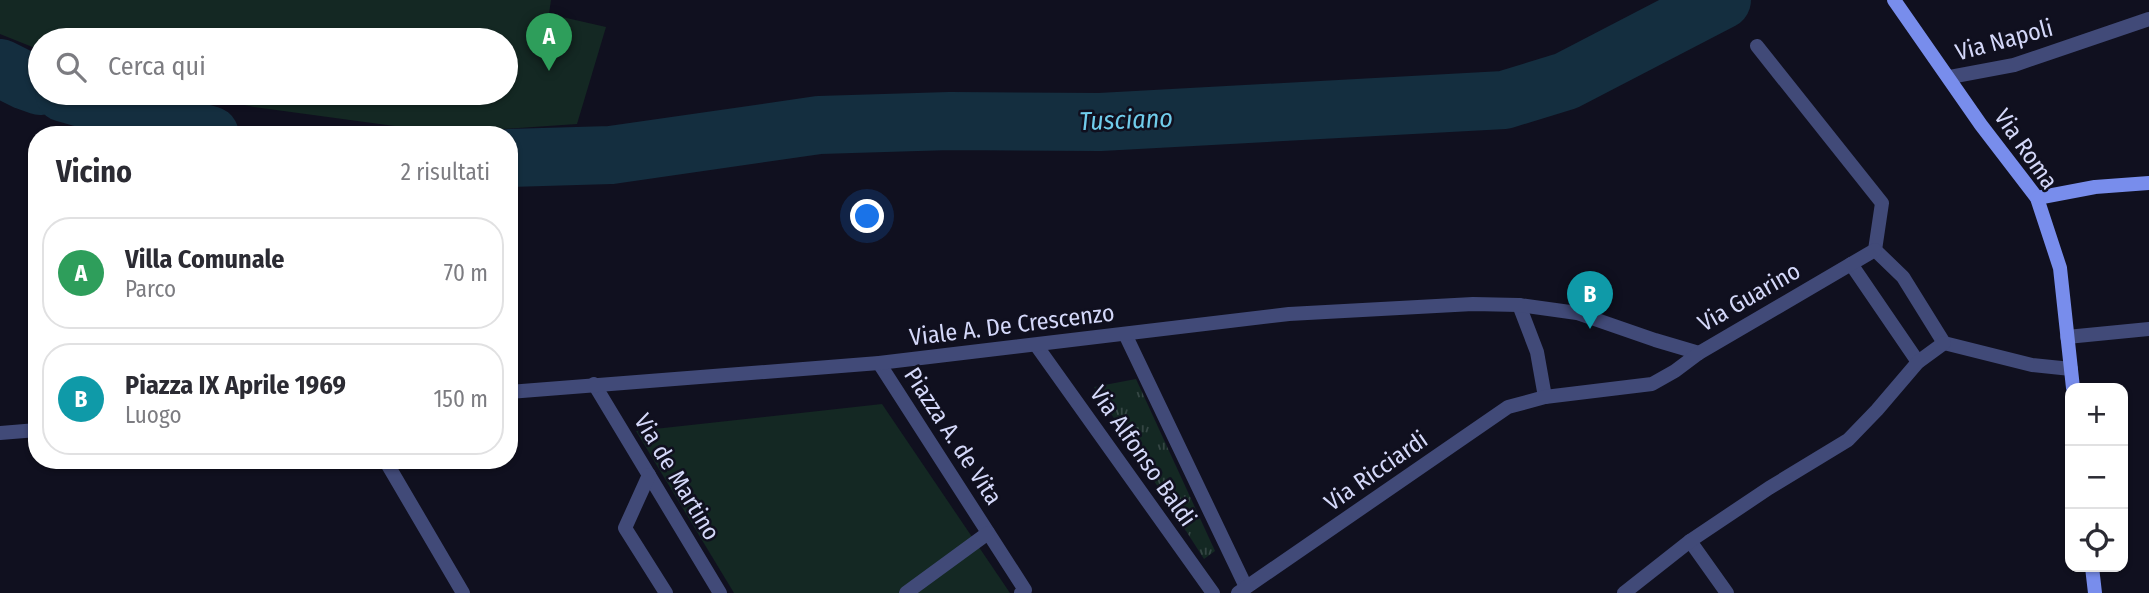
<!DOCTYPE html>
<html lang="it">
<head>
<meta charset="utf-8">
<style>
  body { margin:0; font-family:"Fira Sans Condensed",sans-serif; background:#f7f7f7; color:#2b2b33 }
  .controls { position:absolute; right:21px; bottom:21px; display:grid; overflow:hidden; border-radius:14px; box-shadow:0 2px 5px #0004 }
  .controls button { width:63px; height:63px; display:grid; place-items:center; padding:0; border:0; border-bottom:2px solid #e1e1e2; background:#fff; color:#2b2b33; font:35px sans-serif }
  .you { position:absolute; left:868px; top:217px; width:24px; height:24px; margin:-18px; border:5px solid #fff; border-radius:50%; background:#1a73e8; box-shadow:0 0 0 10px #1a73e833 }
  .badge { display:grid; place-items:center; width:46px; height:46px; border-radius:50%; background:#0f766e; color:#fff; font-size:23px; font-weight:700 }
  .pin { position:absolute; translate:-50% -58px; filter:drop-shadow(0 2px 4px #0008) }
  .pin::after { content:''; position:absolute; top:37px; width:24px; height:21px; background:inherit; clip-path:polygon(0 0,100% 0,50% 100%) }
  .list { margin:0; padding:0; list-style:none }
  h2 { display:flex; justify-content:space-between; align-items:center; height:91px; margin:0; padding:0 28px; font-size:30px }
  h2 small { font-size:23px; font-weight:400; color:#7c7c81 }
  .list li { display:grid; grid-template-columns:46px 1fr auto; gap:21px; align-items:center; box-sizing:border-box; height:112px; margin:0 14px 14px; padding:0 14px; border:2px solid #e1e1e2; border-radius:28px }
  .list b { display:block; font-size:26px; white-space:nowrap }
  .list p { margin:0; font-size:23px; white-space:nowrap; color:#7c7c81 }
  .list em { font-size:23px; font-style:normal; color:#7c7c81 }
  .icon { flex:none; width:38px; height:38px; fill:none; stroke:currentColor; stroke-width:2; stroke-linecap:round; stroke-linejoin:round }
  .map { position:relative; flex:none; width:2149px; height:593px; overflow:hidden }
  .search { position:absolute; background:#fff; box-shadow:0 2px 5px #0004; left:28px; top:28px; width:490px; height:77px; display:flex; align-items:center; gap:18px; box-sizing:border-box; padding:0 24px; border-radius:38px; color:#7c7c81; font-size:26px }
  .panel { position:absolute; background:#fff; box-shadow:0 2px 5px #0004; left:28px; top:126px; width:490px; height:343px; border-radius:28px }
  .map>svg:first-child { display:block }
  .grass { fill:url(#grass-tufts) }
  .park { fill:#142823 }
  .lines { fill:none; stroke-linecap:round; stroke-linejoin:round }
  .river { stroke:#142e3f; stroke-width:58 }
  .street { stroke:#414a78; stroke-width:14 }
  .secondary { stroke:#788dec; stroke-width:14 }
  .labels { text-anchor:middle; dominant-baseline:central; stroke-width:5; stroke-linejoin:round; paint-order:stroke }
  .street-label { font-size:24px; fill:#d4d8f9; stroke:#10101f }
  .water-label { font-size:26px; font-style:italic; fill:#70cceb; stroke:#10101f }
</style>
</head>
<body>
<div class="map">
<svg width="2149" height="593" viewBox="0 0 2149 593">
  <defs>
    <pattern id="grass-tufts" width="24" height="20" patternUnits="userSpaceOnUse" patternTransform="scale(1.75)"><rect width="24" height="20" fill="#142823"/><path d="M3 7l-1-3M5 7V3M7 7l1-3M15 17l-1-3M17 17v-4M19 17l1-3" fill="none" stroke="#354644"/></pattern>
  </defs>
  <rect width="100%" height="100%" fill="#10101f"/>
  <path class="grass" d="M1136,379L1215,551L1204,559L1094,387Z"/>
  <g class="park">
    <path d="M0,0H551L549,14L606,27L577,124L446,133L254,107L187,93H506V40H40V50L0,34Z"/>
    <path d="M882,404L1010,593H734L636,431Z"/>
  </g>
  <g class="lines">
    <g class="river">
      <path d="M0,68L26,81L40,86"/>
      <path d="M64,93L210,135"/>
      <path d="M509,158L611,155L819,125L950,121L1100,122L1504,100L1566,81L1722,0"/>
    </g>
    <g class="street">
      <path d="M1757,46L1882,203L1875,250"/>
      <path d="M1950,77L2014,65L2149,19"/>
      <path d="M1875,250L1903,277L1944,343L2032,365L2071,369"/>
      <path d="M1851,264L1918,362"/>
      <path d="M1519,305L1537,352L1545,397"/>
      <path d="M1125,334L1246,587"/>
      <path d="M2067,337L2149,329"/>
      <path d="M1036,345L1213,593"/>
      <path d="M879,363L1025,590L1021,593"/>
      <path d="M594,384L720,593"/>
      <path d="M509,392L879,363L1289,314L1473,304L1519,305L1577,313L1655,340L1699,353"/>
      <path d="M0,433L37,430"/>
      <path d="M385,460L463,593"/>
      <path d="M649,475L625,528L666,593"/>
      <path d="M1690,541L1727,593"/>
      <path d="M906,593L988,533"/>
      <path d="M1238,593L1508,407L1545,397L1652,384L1675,371L1699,353L1875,250"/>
      <path d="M1624,593L1690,541L1769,488L1848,440L1877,410L1918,362L1944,343"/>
    </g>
    <g class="secondary">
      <path d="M1894,0L1981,125L2037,198L2060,268L2073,388"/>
      <path d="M2037,198L2095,187L2149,183"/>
      <path d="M2092,567L2095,593"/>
    </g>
  </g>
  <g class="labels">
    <g class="street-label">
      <text transform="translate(2004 40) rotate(-15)">Via Napoli</text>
      <text transform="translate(2026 149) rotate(55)">Via Roma</text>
      <text transform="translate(1749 297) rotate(-30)">Via Guarino</text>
      <text transform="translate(1012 325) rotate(-7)">Viale A. De Crescenzo</text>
      <text transform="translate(953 436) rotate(57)">Piazza A. de Vita</text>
      <text transform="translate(1143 456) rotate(55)">Via Alfonso Baldi</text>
      <text transform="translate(1376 471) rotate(-35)">Via Ricciardi</text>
      <text transform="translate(677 477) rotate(59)">Via de Martino</text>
    </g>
    <g class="water-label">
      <text transform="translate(1126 120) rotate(-2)">Tusciano</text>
    </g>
  </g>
</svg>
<div class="controls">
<button>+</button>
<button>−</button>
<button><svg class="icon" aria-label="locate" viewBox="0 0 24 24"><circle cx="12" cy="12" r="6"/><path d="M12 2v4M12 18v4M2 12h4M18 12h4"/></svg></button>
</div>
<div class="you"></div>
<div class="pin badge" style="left:549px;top:71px;background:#2e9e5b">A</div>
<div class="pin badge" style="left:1590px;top:329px;background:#0f9aa8">B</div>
<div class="search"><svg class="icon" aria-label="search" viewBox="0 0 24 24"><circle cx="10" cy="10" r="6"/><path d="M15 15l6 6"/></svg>Cerca qui</div>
<section class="panel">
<h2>Vicino<small>2 risultati</small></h2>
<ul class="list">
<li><span class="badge" style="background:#2e9e5b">A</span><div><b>Villa Comunale</b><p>Parco</p></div><em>70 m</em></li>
<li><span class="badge" style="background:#0f9aa8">B</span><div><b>Piazza IX Aprile 1969</b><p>Luogo</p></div><em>150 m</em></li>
</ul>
</section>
</div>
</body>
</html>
